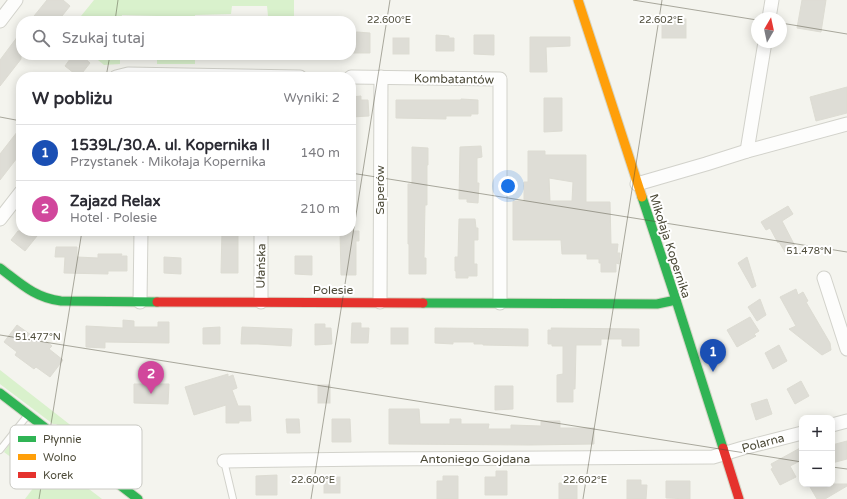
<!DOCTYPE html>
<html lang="pl">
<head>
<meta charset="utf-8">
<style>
  body { margin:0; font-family:"Varela Round",sans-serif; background:#f2f2f3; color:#2b2b33 }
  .controls { position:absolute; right:12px; bottom:12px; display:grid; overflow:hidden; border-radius:8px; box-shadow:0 2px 10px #0003 }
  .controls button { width:36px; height:36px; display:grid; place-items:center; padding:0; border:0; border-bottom:1px solid #e1e1e2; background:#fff; color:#2b2b33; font:20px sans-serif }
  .compass { position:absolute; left:751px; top:12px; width:36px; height:36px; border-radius:50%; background:#fff; box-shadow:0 2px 10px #0003; rotate:9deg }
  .you { position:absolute; left:508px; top:186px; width:14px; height:14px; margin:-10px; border:3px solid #fff; border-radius:50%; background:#1a73e8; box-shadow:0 0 0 6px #1a73e833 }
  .badge { display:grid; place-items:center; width:26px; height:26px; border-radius:50%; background:#878678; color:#fff; font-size:13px; font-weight:700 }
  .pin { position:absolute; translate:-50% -33px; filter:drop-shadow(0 1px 2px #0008) }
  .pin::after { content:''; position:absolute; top:21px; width:14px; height:12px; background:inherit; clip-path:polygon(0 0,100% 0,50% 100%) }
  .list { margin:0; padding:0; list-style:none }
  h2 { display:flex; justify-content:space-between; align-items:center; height:52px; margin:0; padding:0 16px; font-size:17px }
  h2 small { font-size:13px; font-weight:400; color:#7c7c81 }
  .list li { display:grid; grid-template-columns:26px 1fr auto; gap:12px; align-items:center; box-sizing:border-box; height:56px; padding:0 16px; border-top:1px solid #e1e1e2 }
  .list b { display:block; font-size:15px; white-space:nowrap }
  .list p { margin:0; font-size:13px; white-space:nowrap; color:#7c7c81 }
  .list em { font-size:13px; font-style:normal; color:#7c7c81 }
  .icon { flex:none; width:22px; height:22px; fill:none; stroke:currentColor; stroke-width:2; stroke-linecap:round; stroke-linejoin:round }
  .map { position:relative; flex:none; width:847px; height:499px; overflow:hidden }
  .search { position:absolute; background:#fff; box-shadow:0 2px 10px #0003; left:16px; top:16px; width:340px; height:44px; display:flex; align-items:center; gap:10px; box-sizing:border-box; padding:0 14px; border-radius:16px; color:#7c7c81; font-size:15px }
  .panel { position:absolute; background:#fff; box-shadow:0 2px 10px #0003; left:16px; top:72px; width:340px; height:164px; border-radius:16px }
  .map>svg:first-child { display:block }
  .green { fill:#d9f1cc }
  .building { fill:#deddd6; stroke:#dddcd3; fill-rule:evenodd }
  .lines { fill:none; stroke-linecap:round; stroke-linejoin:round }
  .lane-casing { stroke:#d2d2cb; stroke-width:8 }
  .street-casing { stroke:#d2d2cb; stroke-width:15 }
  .fast-casing { stroke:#d5d5c6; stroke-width:11 }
  .slow-casing { stroke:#d5d5c6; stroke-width:11 }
  .jam-casing { stroke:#d5d5c6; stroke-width:11 }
  .lane { stroke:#fdfdfc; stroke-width:6 }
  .street { stroke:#fdfdfc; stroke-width:13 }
  .fast { stroke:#30b455; stroke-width:9 }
  .slow { stroke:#ff9f0a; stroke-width:9 }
  .jam { stroke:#e5322d; stroke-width:9 }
  .ticks { fill:none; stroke:#4c4a38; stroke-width:1; stroke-opacity:0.45 }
  .labels { text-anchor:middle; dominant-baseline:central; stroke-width:4; stroke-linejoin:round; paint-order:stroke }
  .street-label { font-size:12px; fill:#4c4a38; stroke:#fff }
  .key { fill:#fff; stroke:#c9c9c3; stroke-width:1 }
  .key-label { font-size:11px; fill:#4c4a38 }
  .ticks-label { font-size:10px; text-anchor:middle; fill:#4c4a38; stroke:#fff; stroke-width:4; stroke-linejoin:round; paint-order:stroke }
</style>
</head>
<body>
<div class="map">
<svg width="847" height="499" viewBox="0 0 847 499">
  <rect width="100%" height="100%" fill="#f4f4ee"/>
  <g class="green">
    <path d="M94,0H294V16H268L267,6H232L231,14L195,15V21H157V16L122,15L121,21H77Z"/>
    <path d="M92,55H120V64L104,65Z"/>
    <rect x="157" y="55" width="38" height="9"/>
    <path d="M0,370L119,463L116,466L111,467L62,431V429L56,424H53L0,384Z"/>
    <path d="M17,434L102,499H25L40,479L4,452Z"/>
  </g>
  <g class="building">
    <path d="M47,0H63L70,6L58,21H30Z"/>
    <path d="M802,0H826L821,32L797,28Z"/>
    <rect x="662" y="19" width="24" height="19"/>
    <path d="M21,32V59L0,86V60Z"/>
    <path d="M357,32L370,33V53H352V33Z"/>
    <path d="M436,35L449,36V38H454V51H436Z"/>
    <path d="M474,35H494V55L474,54Z"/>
    <path d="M530,37H570V46L546,47L547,72H530Z"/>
    <rect x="393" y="38" width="16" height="16"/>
    <path d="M73,55H81L90,63L79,77L65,66Z"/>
    <path d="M847,87V113L816,121L810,97Z"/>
    <path d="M361,96V100H368L369,116L351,117V97Z"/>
    <path d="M544,98H562V131L544,132Z"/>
    <path d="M461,99L478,100V114H471V116H446V119L396,118V100H461Z"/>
    <path d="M21,127V161L17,158L0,180V154Z"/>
    <path d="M481,146L482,157L477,158V183H479L478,203L467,202V199H459L460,147Z"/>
    <path d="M412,147L428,148V165H427V205H425L424,258H426V274H409V244H408V184H412Z"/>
    <path d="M528,151H545V155H586V202H610L611,244H618L617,253H620L619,264L616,263V272H601V263H599V259H587V254H562L561,240H513V201H524V182H528ZM549,178L573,182L572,201H550Z"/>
    <path d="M788,206L793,214L782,221L795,246L785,252L779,242L778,243L770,228L766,230L761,222Z"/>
    <path d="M459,219H475L476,228H478V240H474V264H477V276H468V278H456V271H455V257H458Z"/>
    <path d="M18,231H31L37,236L25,251L11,240Z"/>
    <path d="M222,231H238V273H221Z"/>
    <path d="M340,231H359V241H356V275H341Z"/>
    <path d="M56,247H77V257L98,258V254H122L121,256H127V271H108V274L64,273L65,257H55Z"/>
    <path d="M295,256H312V275L295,274Z"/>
    <path d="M164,257L181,258V274L164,273Z"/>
    <path d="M747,257L756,286L752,288L738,263Z"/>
    <path d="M796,289L798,295L803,292L808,301L806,302L830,343L831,350L822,355L789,329L796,326L780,297Z"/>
    <path d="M760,299L766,315L757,321L748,307Z"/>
    <path d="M750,317L759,331L754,334L756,336L737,347L727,330Z"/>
    <path d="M123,320L134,321V327H158V322H169V343L105,342V348L86,347V326L123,328Z"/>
    <path d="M352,323H361V328H369L368,343H351Z"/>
    <path d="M315,324H325V328H331L332,344L315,345Z"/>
    <path d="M17,325L31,335L34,332L52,346L49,349L63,360L50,377L36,367L34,369L15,355L17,352L4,342Z"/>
    <path d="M220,327V344H203V328Z"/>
    <path d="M242,327L292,329L291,346L258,344H241Z"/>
    <rect x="391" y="328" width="17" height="16"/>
    <path d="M435,328L528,329V346L483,345V344H474V342H453V344L435,343Z"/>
    <path d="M551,328L639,329V346H622V339H601V345H576L575,389H573V402H557V375L563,374V346H552V344H548V330H552Z"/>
    <path d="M779,345L787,361L773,369L765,353Z"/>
    <path d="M228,374V377L233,375L237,388L232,390L238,406H250L251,421H239V423H226V405L194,415L185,387Z"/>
    <path d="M801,381L809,396L795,404L787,389Z"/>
    <path d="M134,384H169L168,404L134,403Z"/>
    <rect x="318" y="385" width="12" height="18"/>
    <path d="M495,386H513V409L495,410Z"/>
    <path d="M767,399L772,414L756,420L751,404Z"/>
    <path d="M389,409H419L420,424H450V419H461V424H489L488,429H511V425L541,426V421H560V428H594V444L529,445L389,444Z"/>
    <path d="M286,419H299L300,433H287Z"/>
    <path d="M332,419H350L351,442H332Z"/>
    <path d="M847,441V459L832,463V445Z"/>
    <path d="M802,447V460L790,466L796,477L780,485L771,469L773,468L771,464Z"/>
    <path d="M496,471H507V495H485V477H496Z"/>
    <path d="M277,475V495H256V476Z"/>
    <path d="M443,476H458V499H437V481H443Z"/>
    <rect x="324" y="477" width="16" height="16"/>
    <path d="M563,479H577V499H559V483H563Z"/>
    <path d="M627,480H641V485H647L646,499H627Z"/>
    <path d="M666,481H690V499L666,498Z"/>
    <path d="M816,484H847V486L825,499H817L810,487Z"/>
  </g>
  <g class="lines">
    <g class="lane-casing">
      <g id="lane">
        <path d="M0,450L27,416"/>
        <path d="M224,461L233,499"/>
      </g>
    </g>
    <g class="street-casing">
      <g id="street">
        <path d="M769,18L772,0"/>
        <path d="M0,21L16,0"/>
        <path d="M116,77L128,74L300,77"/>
        <path d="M351,77L500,79V303"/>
        <path d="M747,151L765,42"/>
        <path d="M637,184L706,164L747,151L847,124"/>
        <path d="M0,219L21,192"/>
        <path d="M824,278L847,349"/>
        <path d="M140,302L141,231"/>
        <path d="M261,302V231"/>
        <path d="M380,302L381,77"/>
        <path d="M832,425L847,421"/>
        <path d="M224,461L371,459L713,457L743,448L802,433"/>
      </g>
    </g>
    <g class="fast-casing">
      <g id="fast">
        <path d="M642,197L676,300L723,448"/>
        <path d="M0,268C20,283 35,298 61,301L157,302"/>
        <path d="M423,303L657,304L676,300"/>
        <path d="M0,393L138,499"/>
      </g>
    </g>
    <g class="slow-casing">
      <path id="slow" d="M578,0L642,197"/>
    </g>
    <g class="jam-casing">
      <g id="jam">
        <path d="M157,302L423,303"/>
        <path d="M723,448L739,499"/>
      </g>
    </g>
    <use href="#lane" class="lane"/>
    <use href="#street" class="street"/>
    <use href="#fast" class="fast"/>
    <use href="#slow" class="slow"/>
    <use href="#jam" class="jam"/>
  </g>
  <path class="ticks" d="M633,0L757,20M115,21L118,0M781,23L847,34M106,77L110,55M0,117L21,121M351,173L847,252M0,335L802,462M832,467L847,469M39,499L82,231M311,499L390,0M583,499L662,0"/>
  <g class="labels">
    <g class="street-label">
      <text transform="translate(454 79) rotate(1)">Kombatantów</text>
      <text transform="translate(380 190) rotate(-90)">Saperów</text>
      <text transform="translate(670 246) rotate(72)">Mikołaja Kopernika</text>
      <text transform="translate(261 266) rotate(-89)">Ułańska</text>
      <text x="333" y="290">Polesie</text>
      <text transform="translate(763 443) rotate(-15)">Polarna</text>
      <text x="475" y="459">Antoniego Gojdana</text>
    </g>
  </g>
  <rect x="10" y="425" width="132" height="64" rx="6" class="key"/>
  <rect x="18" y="436" width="18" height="6" fill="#30b455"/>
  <rect x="18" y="454" width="18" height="6" fill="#ff9f0a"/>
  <rect x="18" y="472" width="18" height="6" fill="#e5322d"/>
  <g class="key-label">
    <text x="43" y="443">Płynnie</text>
    <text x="43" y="461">Wolno</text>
    <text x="43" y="479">Korek</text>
  </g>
  <g class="ticks-label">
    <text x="389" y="23">22.600°E</text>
    <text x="661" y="23">22.602°E</text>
    <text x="809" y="254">51.478°N</text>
    <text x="38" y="340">51.477°N</text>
    <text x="313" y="483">22.600°E</text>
    <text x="585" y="483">22.602°E</text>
  </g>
</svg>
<div class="controls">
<button>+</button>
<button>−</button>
</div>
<svg class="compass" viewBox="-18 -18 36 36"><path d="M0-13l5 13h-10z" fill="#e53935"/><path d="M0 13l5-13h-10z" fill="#7c7c81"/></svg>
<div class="you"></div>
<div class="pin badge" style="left:713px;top:372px;background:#1a4fb4">1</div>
<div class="pin badge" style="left:151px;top:394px;background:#d1479c">2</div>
<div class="search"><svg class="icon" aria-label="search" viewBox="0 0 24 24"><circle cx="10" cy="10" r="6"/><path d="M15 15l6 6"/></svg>Szukaj tutaj</div>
<section class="panel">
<h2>W pobliżu<small>Wyniki: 2</small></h2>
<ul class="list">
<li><span class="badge" style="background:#1a4fb4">1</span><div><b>1539L/30.A. ul. Kopernika II</b><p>Przystanek · Mikołaja Kopernika</p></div><em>140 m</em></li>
<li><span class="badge" style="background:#d1479c">2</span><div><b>Zajazd Relax</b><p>Hotel · Polesie</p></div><em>210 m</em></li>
</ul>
</section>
</div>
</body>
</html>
